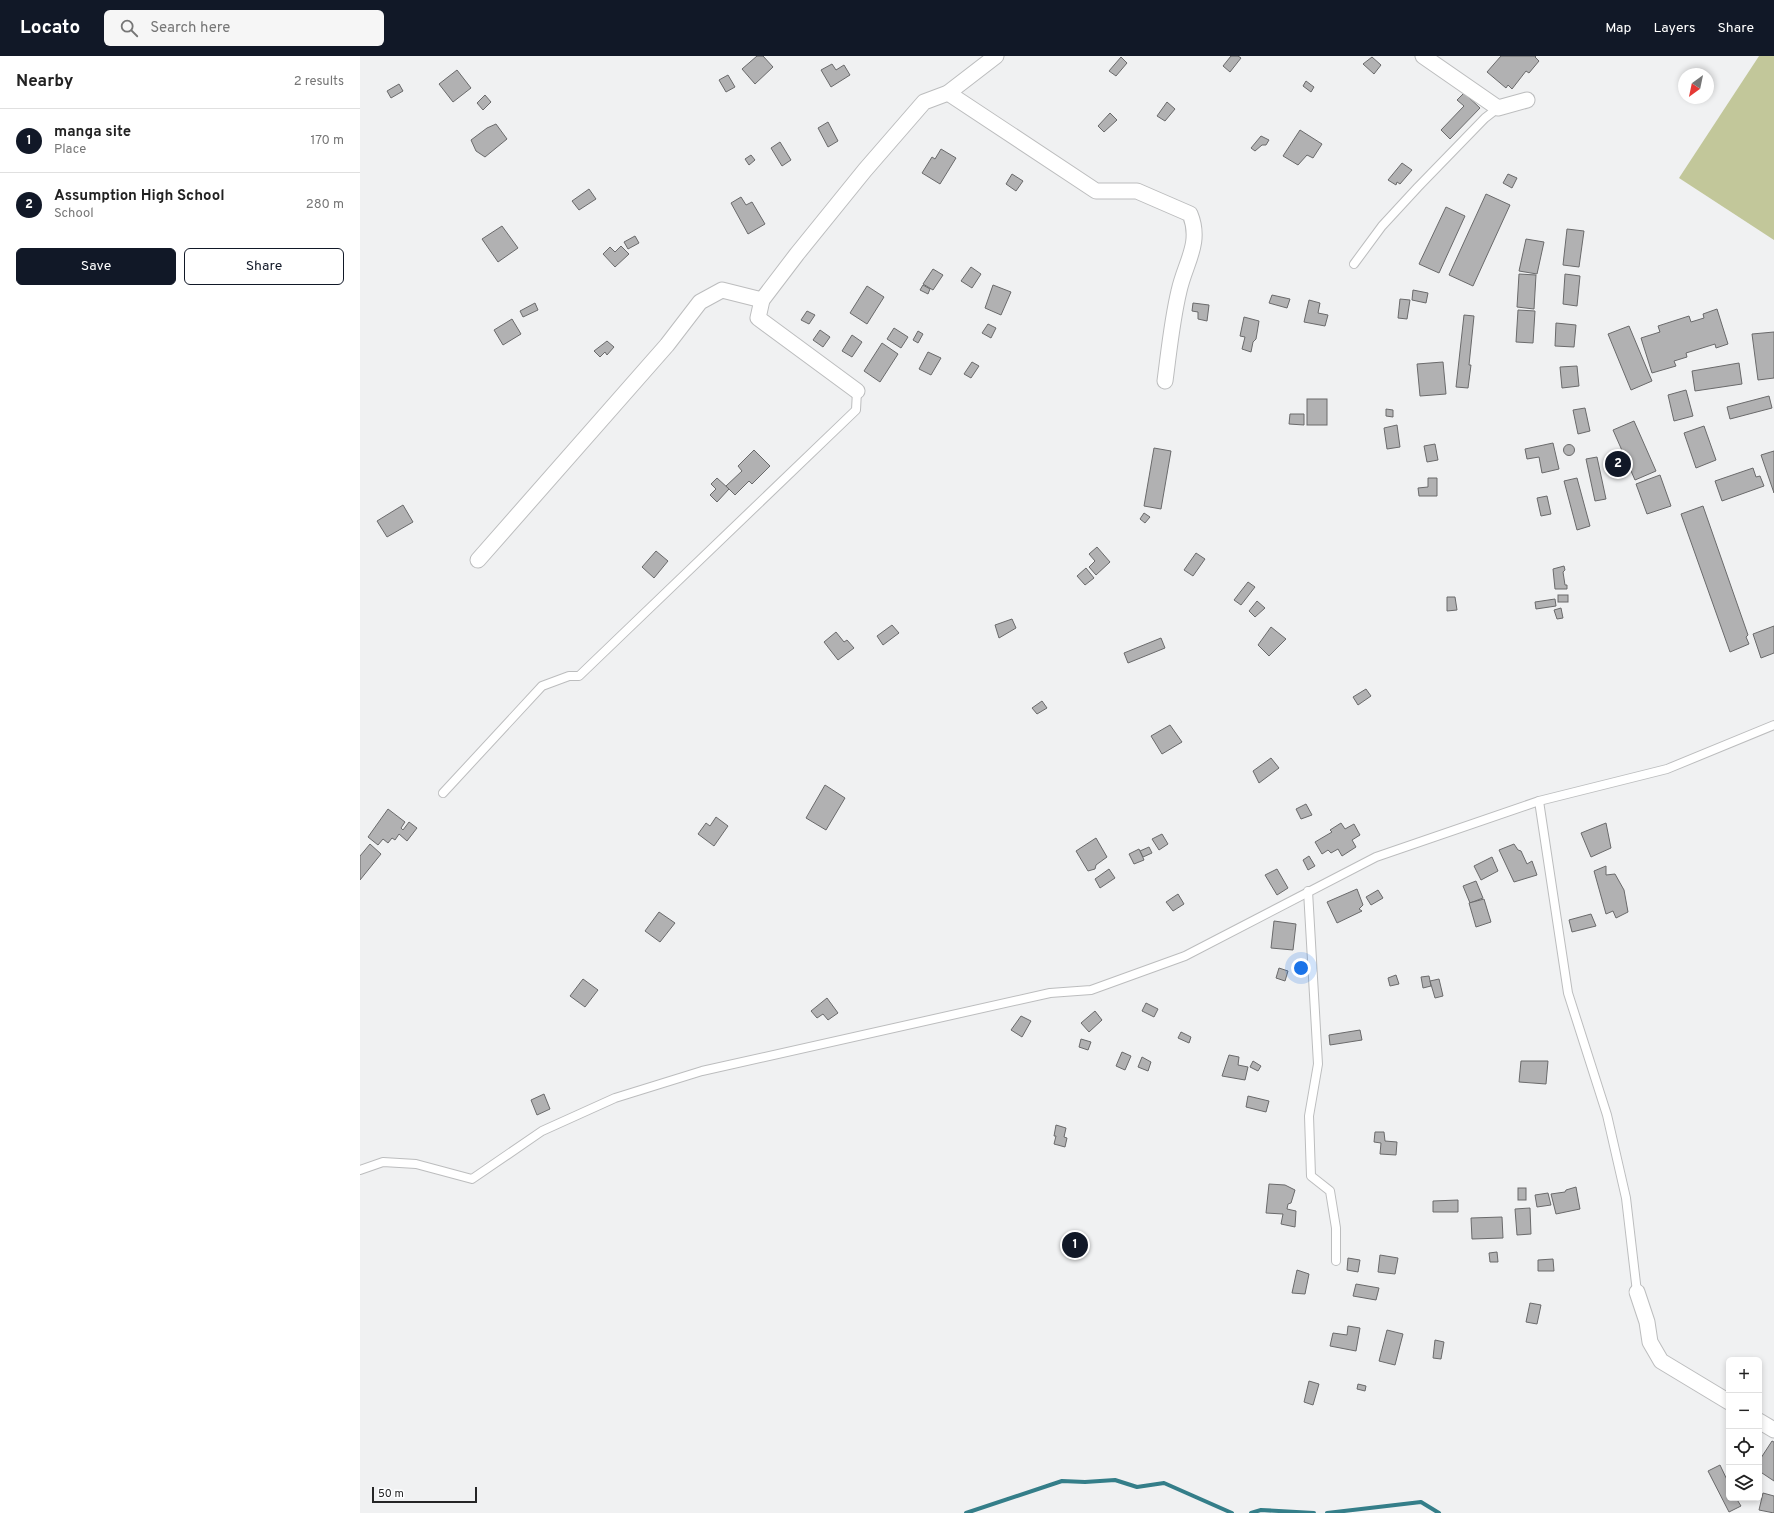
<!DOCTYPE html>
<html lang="en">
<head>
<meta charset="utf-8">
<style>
  body { margin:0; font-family:Overpass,sans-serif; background:#f6f6f6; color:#222 }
  .controls { position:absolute; right:12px; bottom:12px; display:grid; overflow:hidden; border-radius:6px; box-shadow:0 2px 6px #0003 }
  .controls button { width:36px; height:36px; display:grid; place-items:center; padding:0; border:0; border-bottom:1px solid #e0e0e0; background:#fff; color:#222; font:20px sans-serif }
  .compass { position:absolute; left:1318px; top:12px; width:36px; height:36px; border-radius:50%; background:#fff; box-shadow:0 2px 6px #0003; rotate:213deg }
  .scale { position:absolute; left:12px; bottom:10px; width:105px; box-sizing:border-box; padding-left:4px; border:2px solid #252526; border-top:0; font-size:11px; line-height:14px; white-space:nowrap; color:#252526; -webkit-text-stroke:3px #fdfeff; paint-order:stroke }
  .you { position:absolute; left:941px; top:912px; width:14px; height:14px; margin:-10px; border:3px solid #fff; border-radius:50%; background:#1a73e8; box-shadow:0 0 0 6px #1a73e833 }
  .badge { display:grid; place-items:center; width:26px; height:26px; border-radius:50%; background:#111827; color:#fff; font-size:13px; font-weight:700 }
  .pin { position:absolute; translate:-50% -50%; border:2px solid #fff; box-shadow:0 1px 4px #0006 }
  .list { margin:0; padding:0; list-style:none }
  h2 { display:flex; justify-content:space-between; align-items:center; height:52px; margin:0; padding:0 16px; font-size:17px }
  h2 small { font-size:13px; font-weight:400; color:#767676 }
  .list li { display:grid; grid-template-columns:26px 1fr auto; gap:12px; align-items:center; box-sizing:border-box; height:64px; padding:0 16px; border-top:1px solid #e0e0e0 }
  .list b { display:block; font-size:15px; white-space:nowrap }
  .list p { margin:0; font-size:13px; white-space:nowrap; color:#767676 }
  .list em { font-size:13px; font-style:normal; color:#767676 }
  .actions { display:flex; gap:8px; padding:12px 16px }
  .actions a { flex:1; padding:9px 0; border:1px solid #111827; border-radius:6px; text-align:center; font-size:14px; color:#111827 }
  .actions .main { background:#111827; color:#fff }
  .icon { flex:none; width:22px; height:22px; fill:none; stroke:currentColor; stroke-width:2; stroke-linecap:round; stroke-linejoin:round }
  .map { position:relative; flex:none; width:1414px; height:1457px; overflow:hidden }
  header { display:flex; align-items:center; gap:24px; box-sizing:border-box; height:56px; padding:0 20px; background:#111827; color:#fff }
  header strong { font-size:19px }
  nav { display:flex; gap:22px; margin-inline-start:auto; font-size:14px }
  .search { width:280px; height:36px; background:#f6f6f6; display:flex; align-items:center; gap:10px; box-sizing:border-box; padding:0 14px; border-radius:6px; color:#767676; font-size:15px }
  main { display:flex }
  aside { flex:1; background:#fff }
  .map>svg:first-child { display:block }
  .garden { fill:#c2c79a }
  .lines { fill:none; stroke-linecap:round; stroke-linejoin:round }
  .stream { stroke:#347e89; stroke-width:4 }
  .building { fill:#b1b1b2; stroke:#6a6a6b }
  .lane-casing { stroke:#bcbdbe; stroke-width:10 }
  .street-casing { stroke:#bcbdbe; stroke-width:17 }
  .lane { stroke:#fff; stroke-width:8 }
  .street { stroke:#fff; stroke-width:15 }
</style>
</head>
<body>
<header>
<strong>Locato</strong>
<div class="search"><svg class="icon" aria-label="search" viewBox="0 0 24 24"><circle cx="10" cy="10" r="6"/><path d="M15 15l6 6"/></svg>Search here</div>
<nav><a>Map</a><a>Layers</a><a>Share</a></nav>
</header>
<main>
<aside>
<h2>Nearby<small>2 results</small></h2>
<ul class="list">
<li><span class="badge">1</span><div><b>manga site</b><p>Place</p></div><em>170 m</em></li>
<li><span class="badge">2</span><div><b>Assumption High School</b><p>School</p></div><em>280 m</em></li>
</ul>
<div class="actions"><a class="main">Save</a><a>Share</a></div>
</aside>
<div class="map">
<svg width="1414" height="1457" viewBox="0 0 1414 1457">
  <rect width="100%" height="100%" fill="#f0f1f2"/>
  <path class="garden" d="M1399,0H1414V184L1319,122Z"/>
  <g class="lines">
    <g class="stream">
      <path d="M606,1457L702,1425L725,1426L755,1424L777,1431L804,1427L872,1457"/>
      <path d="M891,1457L901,1454L954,1457"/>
      <path d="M967,1457L1061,1446L1079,1457"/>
    </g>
  </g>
  <g class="building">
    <path d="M397,0H403L413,11L395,28L382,13Z"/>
    <path d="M871,0H878L881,2L870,16L863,10Z"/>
    <path d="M1141,0H1176L1175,1L1179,5L1169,17L1166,15L1152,33L1148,29L1146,32L1127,16Z"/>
    <path d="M761,1L767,7L756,20L749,15Z"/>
    <path d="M1012,1L1021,9L1014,18L1003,8Z"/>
    <path d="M472,8L476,14L484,9L490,19L471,31L461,14Z"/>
    <path d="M97,14L111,32L93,46L79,28Z"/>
    <path d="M368,19L375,31L366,36L359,24Z"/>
    <path d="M946,25L954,31L951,36L943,30Z"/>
    <path d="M39,28L43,35L31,42L27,35Z"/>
    <path d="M1104,37L1120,52L1090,83L1081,74L1104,50L1097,44Z"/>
    <path d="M125,39L131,46L123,54L117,47Z"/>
    <path d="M807,46L815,53L805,65L797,60Z"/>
    <path d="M750,57L757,64L744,76L738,70Z"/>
    <path d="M468,66L478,85L468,91L458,72Z"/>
    <path d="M136,68L147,83L125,101L116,95L111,84L127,72Z"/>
    <path d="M940,74L962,88L953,102L947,99L938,109L923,100Z"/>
    <path d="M901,80L909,84L906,89H902L895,95L891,92Z"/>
    <path d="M420,86L431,104L422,110L411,92Z"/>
    <path d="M581,93L596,102L580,128L562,117L572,101L575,103Z"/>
    <path d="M391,99L395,104L389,109L385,103Z"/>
    <path d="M1042,107L1052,114L1040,128L1037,126L1036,129L1028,124Z"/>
    <path d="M652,118L663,125L656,135L646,128Z"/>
    <path d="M1148,118L1157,122L1152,132L1143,127Z"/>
    <path d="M229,133L236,143L219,154L212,145Z"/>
    <path d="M1126,138L1150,149L1113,230L1089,219Z"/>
    <path d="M381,141L386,149L392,146L405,168L388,178L371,147Z"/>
    <path d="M1086,151L1105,160L1079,217L1059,208Z"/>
    <path d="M142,170L158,192L138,206L122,183Z"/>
    <path d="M1207,173L1224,175L1219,211L1203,209Z"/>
    <path d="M275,180L279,187L268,193L264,186Z"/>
    <path d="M1166,183L1184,186L1177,218L1159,215Z"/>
    <path d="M261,190L269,198L255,211L243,198L250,191L255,196Z"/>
    <path d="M611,211L621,218L612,232L601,225Z"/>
    <path d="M573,213L583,219L573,234L563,228Z"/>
    <path d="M1159,218L1176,219L1174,253L1157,251Z"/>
    <path d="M1205,218L1220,220L1217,250L1203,248Z"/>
    <path d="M563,229L570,233L568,238L560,234Z"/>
    <path d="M633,229L651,236L641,259L625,252Z"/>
    <path d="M507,230L524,241L507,268L490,257Z"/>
    <path d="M1053,234L1068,237L1066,247L1052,244Z"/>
    <path d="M912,239L930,243L927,252L909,247Z"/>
    <path d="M1040,243L1050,244L1047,263L1038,262Z"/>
    <path d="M949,244L960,247L958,257L968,259L965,270L944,266Z"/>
    <path d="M175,247L178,254L163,261L160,255Z"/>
    <path d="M833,247L849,249L847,265L838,263V256L832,255Z"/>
    <path d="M1357,253L1368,288L1356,292L1355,288L1326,297L1327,301L1314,305L1316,310L1292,317L1281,282L1300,276L1298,270L1329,260L1331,266L1344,262L1343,258Z"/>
    <path d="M1158,254L1175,255L1173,287L1156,286Z"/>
    <path d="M447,255L455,259L449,268L441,264Z"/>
    <path d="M1104,259L1114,260L1109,309H1111L1108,332L1096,331Z"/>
    <path d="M884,261L899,265L896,283L893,286L891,296L882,293L885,281L880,280Z"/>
    <path d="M152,263L161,278L143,289L134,274Z"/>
    <path d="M1196,267L1216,269L1214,291L1195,290Z"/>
    <path d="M628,268L636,272L631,282L622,277Z"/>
    <path d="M1269,270L1292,325L1271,334L1248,278Z"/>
    <path d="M534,272L548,281L541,292L527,283Z"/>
    <path d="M460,274L470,281L463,291L453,284Z"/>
    <path d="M558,275L563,278L558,287L553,284Z"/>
    <path d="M1414,276V322L1398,324L1392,278Z"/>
    <path d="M492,279L502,286L492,301L482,295Z"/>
    <path d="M247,285L254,291L247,299L245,296L240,301L234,295Z"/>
    <path d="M522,287L538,298L520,326L504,315Z"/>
    <path d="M568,296L581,302L571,319L559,313Z"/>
    <path d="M612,306L619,310L611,322L604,318Z"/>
    <path d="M1083,306L1086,338L1060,340L1057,308Z"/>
    <path d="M1379,307L1382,328L1335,335L1332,315Z"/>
    <path d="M1217,310L1219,330L1202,332L1200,311Z"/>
    <path d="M1326,334L1333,360L1314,365L1308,339Z"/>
    <path d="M1409,340L1412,352L1370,363L1367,351Z"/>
    <rect x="947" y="343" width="20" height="26"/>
    <path d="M1225,352L1230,375L1218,378L1213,354Z"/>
    <path d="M1026,353L1033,354V361L1026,360Z"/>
    <path d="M930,358H944V369L929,368Z"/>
    <path d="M1274,365L1296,415L1275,424L1253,374Z"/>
    <path d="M1037,369L1040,391L1027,393L1024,372Z"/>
    <path d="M1344,370L1356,404L1336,412L1324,377Z"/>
    <path d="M1193,387L1199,413L1182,417L1179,401L1167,403L1165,393Z"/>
    <path d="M1075,388L1078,404L1067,406L1064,390Z"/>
    <circle cx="1209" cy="394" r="5.5"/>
    <path d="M794,392L811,395L801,453L784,450Z"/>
    <path d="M394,394L410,410L392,428L389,425L375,439L366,430L382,415L378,410Z"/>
    <path d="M1414,395V437L1401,399Z"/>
    <path d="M1237,401L1246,443L1235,445L1226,403Z"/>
    <path d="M1393,412L1396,421L1400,420L1404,430L1362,445L1355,425Z"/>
    <path d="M1300,419L1311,450L1287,458L1276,428Z"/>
    <path d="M357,422L369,433L357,446L350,439L356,433L351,428Z"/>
    <path d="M1068,422H1077V440H1059L1058,432L1068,431Z"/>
    <path d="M1217,422L1230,470L1217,474L1204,425Z"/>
    <path d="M1187,440L1191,458L1181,460L1177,442Z"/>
    <path d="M43,449L53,466L27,481L17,465Z"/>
    <path d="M1343,450L1388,579L1386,581L1389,588L1370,596L1321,458Z"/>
    <path d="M784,457L790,461L785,467L780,463Z"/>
    <path d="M737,491L750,506L736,519L729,511L735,505L729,498Z"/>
    <path d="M296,495L308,505L294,522L282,511Z"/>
    <path d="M836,497L845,503L833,520L824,514Z"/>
    <path d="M1204,510L1205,514L1203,516L1205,529H1207V533H1195L1193,513Z"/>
    <path d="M726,512L734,522L725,529L717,520Z"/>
    <path d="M888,526L895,531L881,549L874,544Z"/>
    <rect x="1198" y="539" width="10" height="7"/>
    <path d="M1087,541H1095L1097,554L1087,555Z"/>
    <path d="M1195,543L1196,550L1176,553L1175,546Z"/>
    <path d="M897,545L905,552L895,561L889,555Z"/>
    <path d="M1201,552L1203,562L1197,563L1194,554Z"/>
    <path d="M652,563L656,572L639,582L635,569Z"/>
    <path d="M532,569L539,577L523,589L517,580Z"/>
    <path d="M1414,570V597L1401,602L1393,578Z"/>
    <path d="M911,571L926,583L909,600L898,589Z"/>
    <path d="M476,576L484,586L487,584L494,592L478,604L464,586Z"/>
    <path d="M801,582L805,592L768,607L764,597Z"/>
    <path d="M1006,633L1011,640L998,649L993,641Z"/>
    <path d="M682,645L687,652L677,658L672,652Z"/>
    <path d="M810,669L822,686L802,698L791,680Z"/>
    <path d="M911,702L919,712L899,727L893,715Z"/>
    <path d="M465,729L485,742L466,774L446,762Z"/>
    <path d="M946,748L952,759L941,763L936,753Z"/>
    <path d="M28,753L45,766L41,772L43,774L49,766L57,772L47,785L39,778L35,784L32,782L28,787L23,783L18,789L8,781Z"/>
    <path d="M356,761L368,770L354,790L338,778L346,767L350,770Z"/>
    <path d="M981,767L985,773L994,768L1000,779L992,784L996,791L982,800L978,793L971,797L968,794L962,798L955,786L972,776L970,774Z"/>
    <path d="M1246,767L1251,792L1231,801L1221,777Z"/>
    <path d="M802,778L808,788L799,794L792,783Z"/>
    <path d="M736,782L747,801L736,809L735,813L728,815L716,795Z"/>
    <path d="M10,788L21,798L0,824V800Z"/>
    <path d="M1154,788L1158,794L1161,795L1167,808L1172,805L1177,819L1154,826L1139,794Z"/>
    <path d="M789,791L792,797L783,801L780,795Z"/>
    <path d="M779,793L784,804L774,808L769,798Z"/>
    <path d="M949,800L955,810L948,814L943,804Z"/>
    <path d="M1132,801L1138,815L1121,824L1114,810Z"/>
    <path d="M1246,810V819L1255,818L1264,834L1268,856L1256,862L1253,855L1246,858L1234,815Z"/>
    <path d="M749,813L755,822L740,832L735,823Z"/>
    <path d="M917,813L928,832L917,839L905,819Z"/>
    <path d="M1116,825L1123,842L1110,847L1103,830Z"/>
    <path d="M997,833L1003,849L999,853L1002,855L977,867L967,846Z"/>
    <path d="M1018,834L1023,842L1011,849L1006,841Z"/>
    <path d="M818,838L824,848L813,855L806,846Z"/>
    <path d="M1124,843L1131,866L1116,871L1109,847Z"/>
    <path d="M299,856L315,867L300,886L285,875Z"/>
    <path d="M1231,858L1236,870L1212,876L1209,864Z"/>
    <path d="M914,865L936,868L933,894L911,892Z"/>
    <path d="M919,912L928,915L925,925L916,922Z"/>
    <path d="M1036,919L1039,928L1030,930L1028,922Z"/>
    <path d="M1069,920L1071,930L1063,932L1061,921Z"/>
    <path d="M223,923L238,934L225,951L210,940Z"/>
    <path d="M1079,923L1083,940L1075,942L1070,925Z"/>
    <path d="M467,942L478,957L468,964L463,958L457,962L451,955Z"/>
    <path d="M786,947L798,953L794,961L782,955Z"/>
    <path d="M735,955L742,964L729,976L721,967Z"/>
    <path d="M661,960L671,965L662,981L651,974Z"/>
    <path d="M1000,974L1002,984L970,989L969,979Z"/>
    <path d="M821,976L831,981L829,987L818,982Z"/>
    <path d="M721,983L731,986L728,994L719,991Z"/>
    <path d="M762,996L771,1000L765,1014L756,1010Z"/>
    <path d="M869,999L879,1001L878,1009L888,1011L885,1024L862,1020Z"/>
    <path d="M782,1001L791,1006L788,1015L778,1011Z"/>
    <path d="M893,1005L901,1010L898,1015L890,1011Z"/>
    <path d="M1161,1005H1188L1186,1028L1159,1026Z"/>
    <path d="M184,1038L190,1053L177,1059L171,1044Z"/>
    <path d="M888,1040L909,1045L906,1056L886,1051Z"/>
    <path d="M696,1069L706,1072L704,1081L707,1082L705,1091L694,1088L696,1080H694Z"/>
    <path d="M1015,1076H1024L1025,1085L1037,1086L1036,1099L1020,1098L1021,1087L1014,1086Z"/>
    <path d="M909,1128L925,1129L935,1134L931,1147L928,1148L927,1153L936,1155L935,1171L921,1168L923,1158L906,1157Z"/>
    <path d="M1216,1131L1220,1153L1196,1158L1191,1138L1205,1136L1206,1134Z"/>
    <rect x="1158" y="1132" width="8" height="12"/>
    <path d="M1188,1137L1191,1149L1177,1151L1175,1139Z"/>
    <path d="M1098,1144V1156H1073V1145Z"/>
    <path d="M1170,1152L1171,1178L1157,1179L1155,1153Z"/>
    <path d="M1142,1161L1143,1182L1112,1183L1111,1162Z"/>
    <path d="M1137,1196L1138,1206H1130L1129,1197Z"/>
    <path d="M1020,1199L1038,1202L1035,1218L1018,1216Z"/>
    <path d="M988,1202L1000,1204L998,1216L987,1214Z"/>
    <path d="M1193,1203L1194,1215H1178V1204Z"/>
    <path d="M937,1214L949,1218L945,1238L932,1237Z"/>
    <path d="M996,1228L1019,1232L1016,1244L993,1240Z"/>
    <path d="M1170,1247L1181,1249L1177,1268L1166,1266Z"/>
    <path d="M988,1270L1000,1272L996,1295L970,1290L973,1277L987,1279Z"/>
    <path d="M1027,1274L1043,1278L1035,1309L1019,1305Z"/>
    <path d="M1075,1284L1084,1286L1081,1303L1073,1302Z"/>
    <path d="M949,1325L959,1328L953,1349L944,1346Z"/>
    <path d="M998,1328L1006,1330L1005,1335L997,1333Z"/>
    <path d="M1412,1385L1414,1386V1425L1399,1415V1405Z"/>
    <path d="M1360,1409L1369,1428V1442H1376L1381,1450L1369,1456L1348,1415Z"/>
    <path d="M1403,1437L1414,1440V1457L1399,1454Z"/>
  </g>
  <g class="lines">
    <g class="lane-casing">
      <g id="lane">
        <path d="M994,208L1022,170L1058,131L1125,62L1138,52"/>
        <path d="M83,737L182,630L209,620H219L496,354L497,335"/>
        <path d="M1179,745L1208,937L1247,1059L1266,1142L1277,1236"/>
        <path d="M948,835L958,1008L949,1060L951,1120L970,1135L976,1172V1205"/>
        <path d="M0,1114L23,1106L56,1108L112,1123L182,1075L255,1042L342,1015L690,937L731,934L825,900L1016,801L1179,745L1307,713L1414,669"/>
      </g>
    </g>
    <g class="street-casing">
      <g id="street">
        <path d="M1063,0L1138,52L1167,44"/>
        <path d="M588,37L736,135H777L830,158C842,187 825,207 819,235C812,264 809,295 805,325"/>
        <path d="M497,335L398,262L402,244L437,198L505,114L564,46L588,37L636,0"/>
        <path d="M118,504L307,289L340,246L362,234L402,244"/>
        <path d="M1277,1236L1287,1266L1290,1286L1301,1305L1369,1346"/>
        <path d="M1399,1365L1414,1374"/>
      </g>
    </g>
    <use href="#lane" class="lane"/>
    <use href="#street" class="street"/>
  </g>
</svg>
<div class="controls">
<button>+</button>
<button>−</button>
<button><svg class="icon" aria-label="locate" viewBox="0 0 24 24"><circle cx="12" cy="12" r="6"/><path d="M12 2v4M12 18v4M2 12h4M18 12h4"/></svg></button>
<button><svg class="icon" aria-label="layers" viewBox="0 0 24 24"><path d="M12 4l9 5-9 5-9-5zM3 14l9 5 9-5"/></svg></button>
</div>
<svg class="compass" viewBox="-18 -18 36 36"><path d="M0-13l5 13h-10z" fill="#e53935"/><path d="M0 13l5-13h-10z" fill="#767676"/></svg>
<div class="scale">50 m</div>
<div class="you"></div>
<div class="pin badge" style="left:715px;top:1189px">1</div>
<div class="pin badge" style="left:1258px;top:408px">2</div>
</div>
</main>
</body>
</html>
